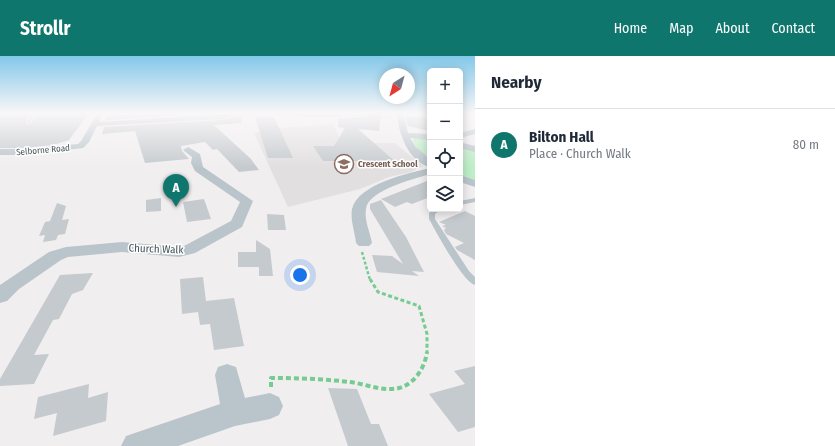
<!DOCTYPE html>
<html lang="en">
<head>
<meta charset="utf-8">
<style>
  body { margin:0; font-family:"Fira Sans Condensed",sans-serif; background:#f2f2f3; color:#1f2937 }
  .controls { position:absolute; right:12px; top:12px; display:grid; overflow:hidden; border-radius:6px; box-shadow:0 2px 10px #0003 }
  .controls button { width:36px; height:36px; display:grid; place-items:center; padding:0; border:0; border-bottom:1px solid #e0e1e3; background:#fff; color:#1f2937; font:20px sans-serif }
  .compass { position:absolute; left:379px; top:12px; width:36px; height:36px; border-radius:50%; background:#fff; box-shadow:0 2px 10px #0003; rotate:216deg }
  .you { position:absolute; left:300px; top:219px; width:14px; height:14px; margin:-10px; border:3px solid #fff; border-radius:50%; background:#1a73e8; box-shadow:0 0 0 6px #1a73e833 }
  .badge { display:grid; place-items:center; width:26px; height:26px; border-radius:50%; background:#0f766e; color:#fff; font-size:13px; font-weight:700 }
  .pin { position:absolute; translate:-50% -33px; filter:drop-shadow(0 1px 2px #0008) }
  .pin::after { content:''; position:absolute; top:21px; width:14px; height:12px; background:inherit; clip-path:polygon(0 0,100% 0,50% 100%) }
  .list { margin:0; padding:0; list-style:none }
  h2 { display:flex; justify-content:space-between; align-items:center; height:52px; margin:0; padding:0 16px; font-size:17px }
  h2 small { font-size:13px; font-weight:400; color:#747a83 }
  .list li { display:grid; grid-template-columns:26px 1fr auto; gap:12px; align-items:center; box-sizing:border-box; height:72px; padding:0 16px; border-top:1px solid #e0e1e3 }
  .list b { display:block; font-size:15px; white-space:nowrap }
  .list p { margin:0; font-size:13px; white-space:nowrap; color:#747a83 }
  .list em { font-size:13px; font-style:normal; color:#747a83 }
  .icon { flex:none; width:22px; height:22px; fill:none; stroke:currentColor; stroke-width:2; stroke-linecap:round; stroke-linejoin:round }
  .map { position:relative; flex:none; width:475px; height:390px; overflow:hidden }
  header { display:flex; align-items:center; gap:24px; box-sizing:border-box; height:56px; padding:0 20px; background:#0f766e; color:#fff }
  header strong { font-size:19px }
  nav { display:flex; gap:22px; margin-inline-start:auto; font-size:14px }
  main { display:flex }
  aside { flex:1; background:#fff }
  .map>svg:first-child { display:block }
  .education { fill:#e2dfe0 }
  .green { fill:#bdeec7 }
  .building { fill:#c5cace }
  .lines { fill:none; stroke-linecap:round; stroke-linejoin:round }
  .path-far3 { stroke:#76cb92; stroke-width:1; stroke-dasharray:1.5 1; stroke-linecap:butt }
  .path-far2 { stroke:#76cb92; stroke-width:2.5; stroke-dasharray:3 2; stroke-linecap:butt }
  .path-far1 { stroke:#76cb92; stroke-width:3; stroke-dasharray:4 2.5; stroke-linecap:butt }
  .path { stroke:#76cb92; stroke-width:4; stroke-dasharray:5 3; stroke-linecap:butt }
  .lane { fill:#bac5cb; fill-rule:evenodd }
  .street { fill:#bac5cb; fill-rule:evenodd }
  .labels { text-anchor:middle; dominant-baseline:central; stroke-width:3; stroke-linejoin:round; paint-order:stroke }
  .far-street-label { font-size:9px; fill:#47555b; stroke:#fff }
  .far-education-label { font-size:9px; font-weight:bold; fill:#785e54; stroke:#fff; text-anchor:start }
  .street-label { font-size:11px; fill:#47555b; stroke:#fff }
</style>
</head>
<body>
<header>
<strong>Strollr</strong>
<nav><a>Home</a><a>Map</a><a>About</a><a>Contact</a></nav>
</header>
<main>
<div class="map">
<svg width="475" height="390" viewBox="0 0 475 390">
  <rect width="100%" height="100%" fill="#f1eeef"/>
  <path class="education" d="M333,68L342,87H395L423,110L411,116L389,121L360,133L288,151L254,77L269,73Z"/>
  <g class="green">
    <path d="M424,82L430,83V103L419,95L413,85L414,83Z"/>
    <path d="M460,90L475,94V124L460,119Z"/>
  </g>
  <g class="building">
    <path d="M0,57H30L26,66L27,68H30L36,57H89L69,84L53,89L23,92H0Z"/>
    <path d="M152,57H214L106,64L108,59Z"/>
    <path d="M369,57H381L379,75L358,73L398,108H367L363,105H323L313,90H334L345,72L338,71V62L368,61Z"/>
    <path d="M241,59L242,67L214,69L251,103L259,114L239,116L217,93L213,94L205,86L181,90L182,95L189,103L145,107L135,75L102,78L104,71L221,64Z"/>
    <path d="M405,60L430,62V75L408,70Z"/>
    <path d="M255,61H274L293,102H268Z"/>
    <path d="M427,125L428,127L430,126V141L412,148L407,146L395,151L381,143Z"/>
    <path d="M161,142V155L146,156V144Z"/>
    <path d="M204,143L211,163L187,166L183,146Z"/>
    <path d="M381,144L406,181L424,216L412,215L419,220L377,216L372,199L392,200L403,208L370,153V148Z"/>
    <path d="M57,147L66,150L62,164L69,163L65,178L58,179L56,184L43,186L45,179L39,180L45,166L50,165Z"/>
    <path d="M465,155L475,160V204L457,194L455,191L464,187L446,178L444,174L446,172L442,170L446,169L439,166Z"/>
    <path d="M267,158L284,159L286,174H268Z"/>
    <path d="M256,184L270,193L273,220H259V211H238V196H256Z"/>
    <path d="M93,217L83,234L72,238L59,263L53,264L34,299L49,298L34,328L0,330V323L60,219Z"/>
    <path d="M203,221L206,245L234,242L244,290L214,294L210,268L200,269L198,256L182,258L180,223Z"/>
    <path d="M475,310V371L458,376L429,338L465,328L454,315Z"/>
    <path d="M89,328L88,342L108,336L106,365L53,380L57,357L34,363L38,341Z"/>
    <path d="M328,332L357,333L371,368H379L388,390H348Z"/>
  </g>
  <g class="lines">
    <path class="path-far3" d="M349,59L390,62"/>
    <path class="path-far2" d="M362,196L370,224"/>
    <path class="path-far1" d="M370,223L378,236L419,250L427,278V297"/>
    <path class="path" d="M271,331V322C297,322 324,323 350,326C366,328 383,336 399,332C415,328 425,311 427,296"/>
    <g class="lane">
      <path d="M32,57H35L29,67H27Z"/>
      <path d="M475,142V146L460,149V145Z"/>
      <path d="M434,153H441L435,158V163L469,215L475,221V229C463,226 436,176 429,163V157Z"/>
    </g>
    <g class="street">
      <path d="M101,57L102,59L99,66L243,57L221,63L97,70L89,86L83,92L23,99H0V93H23L78,88L81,85L97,58Z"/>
      <path d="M252,57H342L343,59L340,61L255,59Z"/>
      <path d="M397,57H403L408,77L430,78V84L410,82L416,91L430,103V111C408,106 398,76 397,57Z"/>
      <path d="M475,73V78L460,82V77Z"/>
      <path d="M460,86L475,90V96L460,92Z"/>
      <path d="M188,91L200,98L203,111L253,145L242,171L195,197L179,201L122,196L68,201L61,204L19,233L7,245L0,247V229L49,196L66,191L122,186L179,191L184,190L231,165L240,146L195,115L191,107L192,101L183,94Z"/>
      <path d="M430,112V118C414,123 368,134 366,153C364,164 370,176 372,187L369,190H359L356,187C355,176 350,164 352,153C358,128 409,117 430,112Z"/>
      <path d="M460,119L475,124V131L460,126Z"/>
      <path d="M227,308L236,311L245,342L270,337L279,341L283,350L279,359L270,363L235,370L178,390H121L126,380L220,348L215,319L218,311Z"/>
    </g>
  </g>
  <linearGradient id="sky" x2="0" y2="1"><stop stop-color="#83c8e9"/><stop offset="0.51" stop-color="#f9f7f8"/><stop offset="1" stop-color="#f9f7f8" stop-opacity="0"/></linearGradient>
  <rect width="475" height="112" fill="url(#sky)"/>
  <defs>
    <g id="school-ring" transform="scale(1)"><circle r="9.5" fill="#fff" stroke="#8d6e63" stroke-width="1.5"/><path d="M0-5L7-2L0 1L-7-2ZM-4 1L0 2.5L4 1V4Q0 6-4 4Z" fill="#8d6e63"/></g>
  </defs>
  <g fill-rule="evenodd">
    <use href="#school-ring" x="344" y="108"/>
  </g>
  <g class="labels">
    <g class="far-street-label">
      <text transform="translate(43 94) rotate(-5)">Selborne Road</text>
    </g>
    <g class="far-education-label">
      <text x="358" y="108">Crescent School</text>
    </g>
    <g class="street-label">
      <text transform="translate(156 193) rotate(2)">Church Walk</text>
    </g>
  </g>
</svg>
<div class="controls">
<button>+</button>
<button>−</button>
<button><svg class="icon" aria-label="locate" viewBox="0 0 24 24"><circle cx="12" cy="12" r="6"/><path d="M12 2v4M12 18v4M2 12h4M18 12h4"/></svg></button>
<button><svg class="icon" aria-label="layers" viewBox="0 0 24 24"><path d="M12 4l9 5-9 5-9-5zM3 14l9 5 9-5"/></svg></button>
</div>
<svg class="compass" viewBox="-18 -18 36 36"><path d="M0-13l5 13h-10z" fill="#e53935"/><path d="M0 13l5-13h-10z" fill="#747a83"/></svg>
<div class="you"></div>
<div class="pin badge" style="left:176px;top:151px">A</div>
</div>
<aside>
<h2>Nearby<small></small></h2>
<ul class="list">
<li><span class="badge">A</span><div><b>Bilton Hall</b><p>Place · Church Walk</p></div><em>80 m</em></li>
</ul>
</aside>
</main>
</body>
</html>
